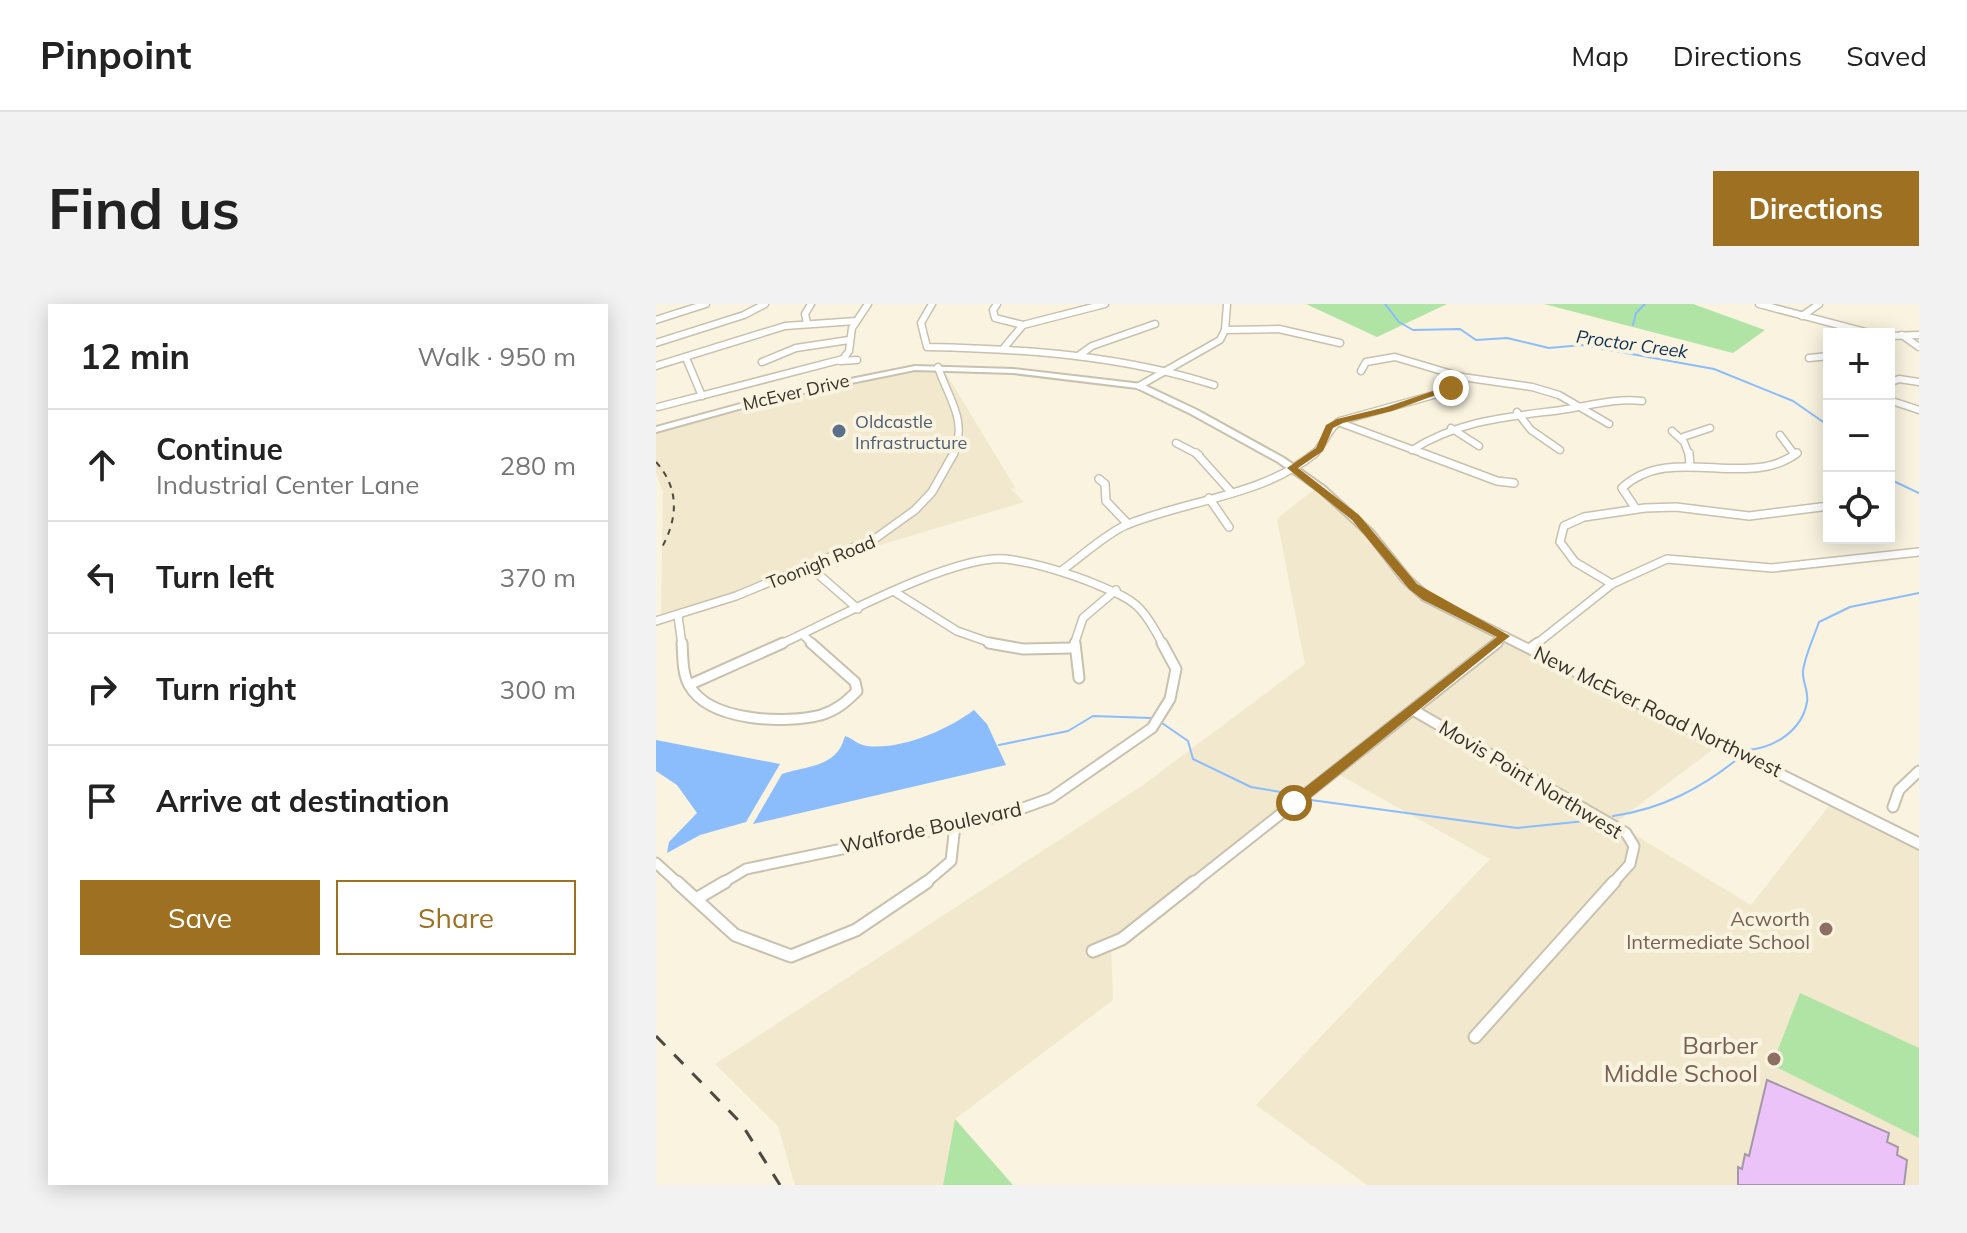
<!DOCTYPE html>
<html lang="en">
<head>
<meta charset="utf-8">
<style>
  body { margin:0; font-family:Mulish,sans-serif; background:#f2f2f2; color:#222 }
  .controls { position:absolute; right:24px; top:24px; display:grid; overflow:hidden; border-radius:0px; box-shadow:0 4px 20px #0003 }
  .controls button { width:72px; height:72px; display:grid; place-items:center; padding:0; border:0; border-bottom:2px solid #e0e0e0; background:#fff; color:#222; font:40px sans-serif }
  .stop { position:absolute; width:24px; height:24px; margin:-18px; border:6px solid #9e7022; border-radius:50%; background:#fff }
  .stop.end { background:#9e7022; border-color:#fff; box-shadow:0 2px 8px #0008 }
  .list { margin:0; padding:0; list-style:none }
  h2 { display:flex; justify-content:space-between; align-items:center; height:104px; margin:0; padding:0 32px; font-size:34px }
  h2 small { font-size:26px; font-weight:400; color:#767676 }
  .list li { display:grid; grid-template-columns:52px 1fr auto; gap:24px; align-items:center; box-sizing:border-box; height:112px; padding:0 32px; border-top:2px solid #e0e0e0 }
  .list b { display:block; font-size:30px; white-space:nowrap }
  .list p { margin:0; font-size:26px; white-space:nowrap; color:#767676 }
  .list em { font-size:26px; font-style:normal; color:#767676 }
  .actions { display:flex; gap:16px; padding:24px 32px }
  .actions a { flex:1; padding:18px 0; border:2px solid #9e7022; border-radius:0px; text-align:center; font-size:28px; color:#9e7022 }
  .actions .main { background:#9e7022; color:#fff }
  .icon { flex:none; width:44px; height:44px; fill:none; stroke:currentColor; stroke-width:2; stroke-linecap:round; stroke-linejoin:round }
  .map { position:relative; flex:none; width:1263px; height:881px; overflow:hidden; border-radius:0px }
  header { display:flex; align-items:center; gap:48px; box-sizing:border-box; height:112px; padding:0 40px; background:#fff; border-bottom:2px solid #e0e0e0 }
  header strong { font-size:38px }
  nav { display:flex; gap:44px; margin-inline-start:auto; font-size:28px }
  .intro { display:flex; align-items:center; justify-content:space-between; box-sizing:border-box; height:192px; padding:0 48px }
  h1 { margin:0; font-size:56px }
  .button { padding:20px 36px; border-radius:0px; background:#9e7022; color:#fff; font-size:28px; font-weight:700 }
  main { display:flex; gap:48px; padding:0 48px }
  aside { flex:1; background:#fff; border-radius:0px; box-shadow:0 4px 20px #0003 }
  .map>svg:first-child { display:block }
  .built { fill:#f1e8cd }
  .green { fill:#afe4a4 }
  .water { fill:#8bbdfc }
  .lines { fill:none; stroke-linecap:round; stroke-linejoin:round }
  .stream { stroke:#8bbdfc; stroke-width:2 }
  .building { fill:#ebc3f9; stroke:#a397a8; stroke-width:2 }
  .street-far3-casing { stroke:#c7c1ae; stroke-width:9 }
  .street-far2-casing { stroke:#c7c1ae; stroke-width:10 }
  .street-far1-casing { stroke:#c7c1ae; stroke-width:13 }
  .street-casing { stroke:#c7c1ae; stroke-width:15 }
  .secondary-casing { stroke:#c7c1ae; stroke-width:4 }
  .street-far3 { stroke:#fff; stroke-width:6 }
  .street-far2 { stroke:#fff; stroke-width:7 }
  .street-far1 { stroke:#fff; stroke-width:9 }
  .street { stroke:#fff; stroke-width:11 }
  .secondary { fill:#fff; fill-rule:evenodd }
  .rail-far1 { stroke:#4d4940; stroke-width:2; stroke-dasharray:6 6; stroke-linecap:butt }
  .rail { stroke:#4d4940; stroke-width:3; stroke-dasharray:13 13; stroke-linecap:butt }
  .route { fill:#9e7022 }
  .service-dot { fill:#5c6f8a; stroke:#f9f3df; stroke-width:3 }
  .education-dot { fill:#8d6e63; stroke:#f9f3df; stroke-width:3 }
  .labels { text-anchor:middle; dominant-baseline:central; stroke-width:8; stroke-linejoin:round; paint-order:stroke }
  .far-water-label { font-size:18px; font-style:italic; fill:#0d2f56; stroke:#f9f3df }
  .far-street-label { font-size:18px; fill:#35322a; stroke:#f9f3df }
  .far-service-label { font-size:18px; fill:#4e5e75; stroke:#f9f3df; text-anchor:start }
  .street-label { font-size:20px; fill:#35322a; stroke:#f9f3df }
  .education-label { font-size:20px; fill:#785e54; stroke:#f9f3df; text-anchor:end }
  .near-education-label { font-size:24px; fill:#785e54; stroke:#f9f3df; text-anchor:end }
</style>
</head>
<body>
<header>
<strong>Pinpoint</strong>
<nav><a>Map</a><a>Directions</a><a>Saved</a></nav>
</header>
<div class="intro"><h1>Find us</h1><a class="button">Directions</a></div>
<main>
<aside>
<h2>12 min<small>Walk · 950 m</small></h2>
<ul class="list">
<li><svg class="icon" aria-label="ahead" viewBox="0 0 24 24"><path d="M12 20V5M6 11l6-6 6 6"/></svg><div><b>Continue</b><p>Industrial Center Lane</p></div><em>280 m</em></li>
<li><svg class="icon" aria-label="left" viewBox="0 0 24 24"><path d="M17 20v-9H6M10 6l-5 5 5 5"/></svg><div><b>Turn left</b></div><em>370 m</em></li>
<li><svg class="icon" aria-label="right" viewBox="0 0 24 24"><path d="M7 20v-9h11M14 6l5 5-5 5"/></svg><div><b>Turn right</b></div><em>300 m</em></li>
<li><svg class="icon" aria-label="arrive" viewBox="0 0 24 24"><path d="M6 21V4h12l-3 4 3 4H6"/></svg><div><b>Arrive at destination</b></div></li>
</ul>
<div class="actions"><a class="main">Save</a><a>Share</a></div>
</aside>
<div class="map">
<svg width="1263" height="881" viewBox="0 0 1263 881">
  <rect width="100%" height="100%" fill="#f9f3df"/>
  <g class="built">
    <path d="M286,63L360,185L354,184L368,198L197,249L5,317L7,188L0,169V125L137,85L220,68Z"/>
    <path d="M666,179L702,214L736,260L786,303L1064,440L959,519L1095,601L1177,497L1263,541V881H711L600,801L834,555L682,470L455,638L457,696L299,815L287,881H139L122,822L59,760L486,482L649,360L621,215Z"/>
  </g>
  <g class="green">
    <path d="M650,0H791L721,33Z"/>
    <path d="M888,0H1037L1109,26L1077,49Z"/>
    <path d="M1144,689L1263,744V834L1116,761Z"/>
    <path d="M299,815L357,881H287Z"/>
  </g>
  <g class="water">
    <path d="M318,406L331,420L350,461L97,520L126,470C154,461 181,463 189,432C196,434 202,441 211,442C246,446 291,426 318,406Z"/>
    <path d="M0,436L124,460L90,518L44,531L11,549L13,538L41,509L21,481L0,467Z"/>
  </g>
  <g class="lines">
    <g class="stream">
      <path d="M729,0L743,18L757,26L804,25L820,36L851,34L893,44L926,41L1058,65L1137,97L1173,122"/>
      <path d="M977,21L980,9L989,0"/>
      <path d="M1233,175L1263,189"/>
      <path d="M506,419L532,437L537,455L595,483L631,489"/>
      <path d="M343,441L412,427L437,412L495,414"/>
      <path d="M1091,446C1118,444 1146,427 1151,398C1153,388 1146,377 1147,367C1149,351 1158,333 1163,318L1194,303L1263,289"/>
      <path d="M655,496L861,524L939,516"/>
      <path d="M957,512C1006,505 1046,484 1084,453"/>
    </g>
  </g>
  <path class="building" d="M1111,776L1233,829L1231,838L1242,843L1241,851L1251,856L1248,881H1082V863L1086,865L1089,850L1093,852Z"/>
  <g class="lines">
    <g class="street-far3-casing">
      <g id="street-far3">
        <path d="M276,0L265,19L271,43C369,45 464,51 558,81"/>
        <path d="M341,0L337,6L339,14L367,21"/>
        <path d="M1103,0L1217,30"/>
        <path d="M1146,12L1163,0"/>
        <path d="M0,16L50,0"/>
        <path d="M151,19L149,10L155,0"/>
        <path d="M569,26L623,25L684,39"/>
        <path d="M1246,31L1263,43"/>
        <path d="M1233,32L1263,31"/>
        <path d="M0,39L88,11L109,0"/>
        <path d="M347,45L367,21L449,0"/>
        <path d="M422,52L436,42L499,20"/>
        <path d="M30,54L46,92"/>
        <path d="M1153,54L1173,52"/>
        <path d="M184,57L201,56"/>
        <path d="M106,58L140,44L193,36"/>
        <path d="M0,62L129,22L200,17"/>
        <path d="M282,63C292,94 313,117 297,151"/>
        <path d="M705,67L710,58L739,53L806,73L876,83L903,91L953,120"/>
        <path d="M1233,79L1243,75L1263,78"/>
        <path d="M483,82L564,36L569,26L571,0"/>
        <path d="M1233,96L1263,106"/>
        <path d="M2,103L187,55L193,47L196,24L212,0"/>
        <path d="M861,108L875,126L904,146"/>
        <path d="M682,118L771,151"/>
        <path d="M795,124L823,142"/>
        <path d="M1016,127L1028,138L1033,151"/>
        <path d="M1124,131L1139,151"/>
        <path d="M1027,133L1054,124"/>
        <path d="M520,139L543,151"/>
        <path d="M756,146C804,116 851,113 905,106C933,102 958,94 986,97"/>
        <path d="M657,151C669,141 670,126 684,117L785,89L806,73"/>
      </g>
    </g>
    <g class="street-far2-casing">
      <g id="street-far2">
        <path d="M540,149L576,189"/>
        <path d="M766,149L841,177L858,179"/>
        <path d="M1033,149L1034,163"/>
        <path d="M443,175L449,180L450,197L472,220"/>
        <path d="M553,194L573,223"/>
        <path d="M980,205L966,184C1015,138 1091,187 1141,149"/>
        <path d="M154,263L202,305"/>
        <path d="M405,267C425,253 448,231 470,221C531,196 607,192 659,149"/>
        <path d="M956,280L919,258L904,238L908,222L928,213L989,204L1020,203L1093,212L1173,202"/>
        <path d="M239,288L301,327L341,341"/>
        <path d="M22,312L26,341"/>
        <path d="M0,317L80,292L220,234L259,206L276,188L298,149"/>
        <path d="M147,331L158,341"/>
        <path d="M123,341C176,317 295,251 349,255C378,258 405,267 432,277C477,296 484,296 507,341"/>
        <path d="M418,341L427,314L460,286"/>
        <path d="M838,341L849,332"/>
        <path d="M879,341L956,280L1011,255L1116,264L1263,248"/>
      </g>
    </g>
    <g class="street-far1-casing">
      <g id="street-far1">
        <path d="M26,339C27,352 26,369 33,381C53,418 130,420 165,411C181,406 190,398 201,387L199,378L155,339"/>
        <path d="M333,339L367,345L417,344"/>
        <path d="M419,339L423,374"/>
        <path d="M875,344L882,339"/>
        <path d="M33,381L127,339"/>
        <path d="M757,406L970,529L978,542L974,560L956,580"/>
        <path d="M1237,503L1243,486L1263,467"/>
        <path d="M0,559L23,580"/>
        <path d="M65,580L90,565L345,512L395,494L496,424L514,395L520,365L506,339"/>
        <path d="M268,580L295,557L299,521"/>
        <path d="M536,580L841,339"/>
      </g>
    </g>
    <g class="street-casing">
      <g id="street">
        <path d="M21,578L79,631L135,652L200,626L271,578"/>
        <path d="M40,595L69,578"/>
        <path d="M437,647L466,635L538,578"/>
        <path d="M819,733L958,578"/>
      </g>
    </g>
    <g class="secondary-casing">
      <path id="secondary" d="M259,62L357,65L486,80L541,106L628,154L669,183L717,227L754,273L775,292L1263,534V545L767,296L746,277L711,231L663,187L622,158L535,110L481,84L357,69L259,66L126,93L0,128V123L125,89Z"/>
    </g>
    <use href="#street-far3" class="street-far3"/>
    <use href="#street-far2" class="street-far2"/>
    <use href="#street-far1" class="street-far1"/>
    <use href="#street" class="street"/>
    <use href="#secondary" class="secondary"/>
    <path class="rail-far1" d="M0,158C24,185 22,215 5,245"/>
    <path class="rail" d="M0,732L85,819L124,881"/>
  </g>
  <path class="route" d="M792,82L799,84L736,107L687,119L677,124L667,147L642,164L703,211L761,280L854,332L643,503H633V496L841,333L767,296L753,285L696,216L631,164L660,144L670,121L681,115L730,103Z"/>
  <circle class="service-dot" cx="183" cy="127" r="8"/>
  <g class="education-dot">
    <circle cx="1170" cy="625" r="8"/>
    <circle cx="1118" cy="755" r="8"/>
  </g>
  <g class="labels">
    <g class="far-water-label">
      <text transform="translate(976 40) rotate(8)">Proctor Creek</text>
    </g>
    <g class="far-street-label">
      <text transform="translate(140 88) rotate(-13)">McEver Drive</text>
      <text transform="translate(165 258) rotate(-22)">Toonigh Road</text>
    </g>
    <g class="far-service-label">
      <text x="199" y="117">Oldcastle<tspan x="199" dy="21">Infrastructure</tspan></text>
    </g>
    <g class="street-label">
      <text transform="translate(1002 407) rotate(26)">New McEver Road Northwest</text>
      <text transform="translate(875 475) rotate(31)">Movis Point Northwest</text>
      <text transform="translate(275 523) rotate(-12)">Walforde Boulevard</text>
    </g>
    <g class="education-label">
      <text x="1154" y="614">Acworth<tspan x="1154" dy="23">Intermediate School</tspan></text>
    </g>
    <g class="near-education-label">
      <text x="1102" y="741">Barber<tspan x="1102" dy="28">Middle School</tspan></text>
    </g>
  </g>
</svg>
<div class="controls">
<button>+</button>
<button>−</button>
<button><svg class="icon" aria-label="locate" viewBox="0 0 24 24"><circle cx="12" cy="12" r="6"/><path d="M12 2v4M12 18v4M2 12h4M18 12h4"/></svg></button>
</div>
<div class="stop" style="left:638px;top:499px"></div>
<div class="stop end" style="left:795px;top:84px"></div>
</div>
</main>
</body>
</html>
